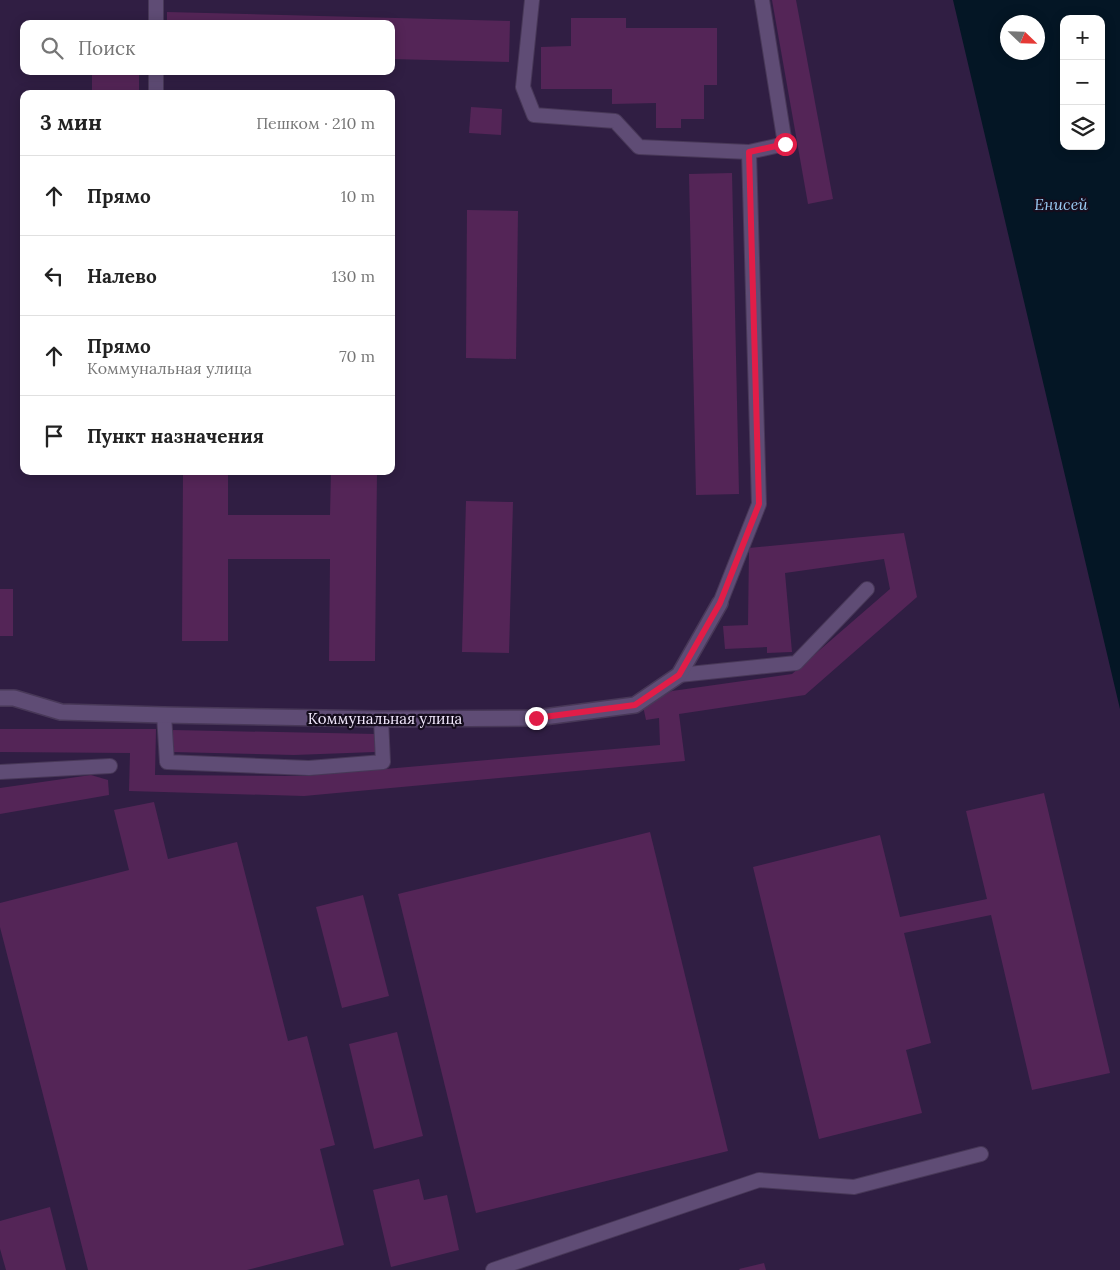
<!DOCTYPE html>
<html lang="ru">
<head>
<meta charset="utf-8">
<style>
  body { margin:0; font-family:Lora,serif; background:#f2f2f2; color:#222 }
  .controls { position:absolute; right:15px; top:15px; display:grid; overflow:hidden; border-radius:10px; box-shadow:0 2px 12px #0003 }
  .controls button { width:45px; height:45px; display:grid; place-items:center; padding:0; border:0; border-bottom:1px solid #e0e0e0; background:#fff; color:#222; font:25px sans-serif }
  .compass { position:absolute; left:1000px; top:15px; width:45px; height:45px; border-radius:50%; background:#fff; box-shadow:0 2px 12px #0003; rotate:113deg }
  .stop { position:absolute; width:15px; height:15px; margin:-11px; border:4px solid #e11d48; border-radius:50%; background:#fff }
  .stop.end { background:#e11d48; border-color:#fff; box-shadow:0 1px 5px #0008 }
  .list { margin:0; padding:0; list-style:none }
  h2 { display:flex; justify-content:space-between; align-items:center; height:65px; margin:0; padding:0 20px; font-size:21px }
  h2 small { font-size:16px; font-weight:400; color:#767676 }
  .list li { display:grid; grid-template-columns:32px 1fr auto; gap:15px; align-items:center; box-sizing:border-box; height:80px; padding:0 20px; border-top:1px solid #e0e0e0 }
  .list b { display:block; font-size:19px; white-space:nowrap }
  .list p { margin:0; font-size:16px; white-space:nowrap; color:#767676 }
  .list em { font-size:16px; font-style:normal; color:#767676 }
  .icon { flex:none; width:28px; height:28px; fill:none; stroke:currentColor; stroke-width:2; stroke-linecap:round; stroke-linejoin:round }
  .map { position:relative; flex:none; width:1120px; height:1270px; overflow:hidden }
  .search { position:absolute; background:#fff; box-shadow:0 2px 12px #0003; left:20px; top:20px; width:375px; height:55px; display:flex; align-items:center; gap:12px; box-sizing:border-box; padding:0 18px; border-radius:10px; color:#767676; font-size:19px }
  .panel { position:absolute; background:#fff; box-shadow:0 2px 12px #0003; left:20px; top:90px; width:375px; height:385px; border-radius:10px }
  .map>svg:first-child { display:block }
  .water { fill:#041625; fill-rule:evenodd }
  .building { fill:#542557 }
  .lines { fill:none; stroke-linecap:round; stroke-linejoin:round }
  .lane-casing { stroke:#483858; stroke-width:16 }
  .street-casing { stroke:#483858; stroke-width:18 }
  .lane { stroke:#5f4c75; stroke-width:14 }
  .street { stroke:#5f4c75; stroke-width:15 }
  .route { stroke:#e11d48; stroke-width:6 }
  .labels { text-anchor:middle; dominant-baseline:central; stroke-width:4.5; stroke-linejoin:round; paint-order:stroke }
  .street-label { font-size:15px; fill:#f3eafe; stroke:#150d1d }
  .water-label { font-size:16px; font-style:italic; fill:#9acaf3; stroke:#150d1d }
</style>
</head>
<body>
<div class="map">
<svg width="1120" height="1270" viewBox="0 0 1120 1270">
  <rect width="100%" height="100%" fill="#301e43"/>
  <path class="water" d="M953,0H1120V709ZM1064,19H1101V146H1064ZM1008,22H1038V52H1008Z"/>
  <g class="building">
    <path d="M772,0H796L833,199L808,204Z"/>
    <path d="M167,12L510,21L509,62L391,59V24H167Z"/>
    <path d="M571,18H626V28H717V85H704V119H681V128H656V103L612,104V89H541V47L571,46Z"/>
    <rect x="92" y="71" width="47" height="23"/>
    <path d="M471,107L502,109L501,135L469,133Z"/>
    <path d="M732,173L739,494L696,495L689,174Z"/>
    <path d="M467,210L518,211L516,359L466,358Z"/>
    <path d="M183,471H228V515H330L331,471H377L375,661H329L330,559H228V641H182Z"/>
    <path d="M466,501L513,502L509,653L462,652Z"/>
    <path d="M904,533L917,597L805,695L679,714L685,761L304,796L129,791L130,753L0,752V729H156L155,775L305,776L660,745L659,718L646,720L643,706L672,691L792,674L890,589L884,559L785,573L792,652L767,653V647L725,649L723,626L748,625L749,548Z"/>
    <rect x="0" y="589" width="13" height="47"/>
    <path d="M172,730L376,734L375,752L294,755L172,752Z"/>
    <path d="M91,775L108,780L109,795L0,814V788Z"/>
    <path d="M1044,793L1110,1073L1032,1090L991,915L904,933L931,1043L906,1050L922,1113L819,1139L753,867L880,835L900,917L987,899L966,811Z"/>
    <path d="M154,802L168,859L237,842L288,1041L307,1036L335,1145L320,1149L344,1245L247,1270H88L0,927V903L129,870L114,810Z"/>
    <path d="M650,832L728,1151L476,1213L398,894Z"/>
    <path d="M363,895L389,996L342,1008L316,907Z"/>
    <path d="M397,1032L423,1136L374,1149L349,1044Z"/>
    <path d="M419,1179L424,1200L447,1195L459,1250L391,1267L373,1190Z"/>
    <path d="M50,1207L66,1270H6L0,1249V1221Z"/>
    <path d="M764,1263L766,1270H740L739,1269Z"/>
  </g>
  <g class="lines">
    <g class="lane-casing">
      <g id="lane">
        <path d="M156,0V24"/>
        <path d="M532,0L523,87L534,115L615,121L639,147L749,152"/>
        <path d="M156,94V71"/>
        <path d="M720,603L759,504L749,152L785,144L762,0"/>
        <path d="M679,675L796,663L867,589"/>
        <path d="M164,715L167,762L309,768L383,762L381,719"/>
        <path d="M0,772L110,766"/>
        <path d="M493,1270L759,1180L854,1187L981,1154"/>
      </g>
    </g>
    <g class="street-casing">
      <path id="street" d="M0,698H14L61,712L164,715L381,719L536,718L635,705L679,675L720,603"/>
    </g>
    <use href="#lane" class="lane"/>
    <use href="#street" class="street"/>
  </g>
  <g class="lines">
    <path class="route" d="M536,718L635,705L679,675L720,603L759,504L749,152L785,144"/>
  </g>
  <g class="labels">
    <g class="street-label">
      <text x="385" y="718">Коммунальная улица</text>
    </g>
    <g class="water-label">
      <text x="1061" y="204">Енисей</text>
    </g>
  </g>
</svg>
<div class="controls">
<button>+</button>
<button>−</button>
<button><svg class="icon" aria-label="layers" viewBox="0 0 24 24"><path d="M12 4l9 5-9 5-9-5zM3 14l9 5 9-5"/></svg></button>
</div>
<svg class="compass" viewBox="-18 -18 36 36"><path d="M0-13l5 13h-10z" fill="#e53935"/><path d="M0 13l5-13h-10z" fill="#767676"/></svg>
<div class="stop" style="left:785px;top:144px"></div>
<div class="stop end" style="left:536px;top:718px"></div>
<div class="search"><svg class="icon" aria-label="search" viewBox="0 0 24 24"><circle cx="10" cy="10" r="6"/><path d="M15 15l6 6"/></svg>Поиск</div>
<section class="panel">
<h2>3 мин<small>Пешком · 210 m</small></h2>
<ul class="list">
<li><svg class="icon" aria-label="ahead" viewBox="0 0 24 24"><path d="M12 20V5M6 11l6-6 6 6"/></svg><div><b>Прямо</b></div><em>10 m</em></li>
<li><svg class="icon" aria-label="left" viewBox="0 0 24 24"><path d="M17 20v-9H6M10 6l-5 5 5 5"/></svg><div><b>Налево</b></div><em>130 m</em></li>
<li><svg class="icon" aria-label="ahead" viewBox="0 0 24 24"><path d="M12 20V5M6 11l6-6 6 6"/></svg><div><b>Прямо</b><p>Коммунальная улица</p></div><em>70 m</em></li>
<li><svg class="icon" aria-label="arrive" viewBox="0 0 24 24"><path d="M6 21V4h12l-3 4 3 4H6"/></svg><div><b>Пункт назначения</b></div></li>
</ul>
</section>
</div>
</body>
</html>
